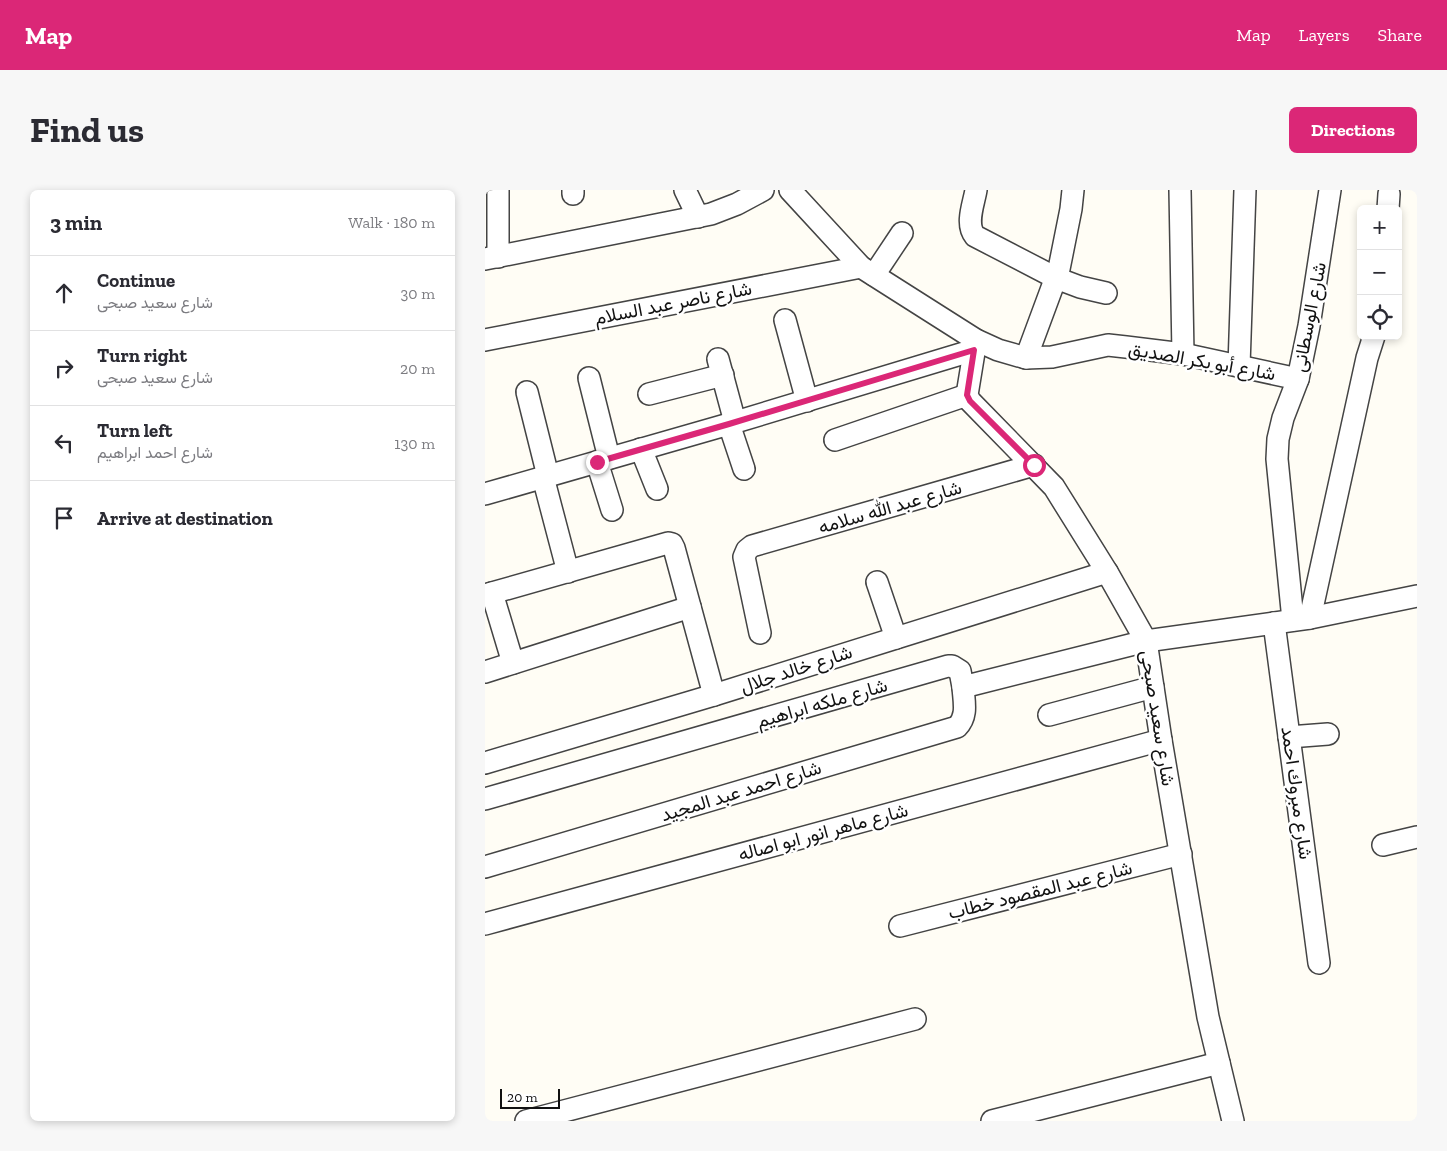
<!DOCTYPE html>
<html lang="en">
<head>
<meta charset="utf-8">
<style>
  body { margin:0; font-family:"Zilla Slab",Vazirmatn,serif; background:#f7f7f7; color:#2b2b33 }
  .controls { position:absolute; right:15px; top:15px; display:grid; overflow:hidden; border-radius:8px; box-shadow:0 2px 8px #0003 }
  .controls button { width:45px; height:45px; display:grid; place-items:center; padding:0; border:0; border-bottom:1px solid #e1e1e2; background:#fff; color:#2b2b33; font:25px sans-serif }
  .scale { position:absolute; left:15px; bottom:12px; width:60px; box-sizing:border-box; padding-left:5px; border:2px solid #111; border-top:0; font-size:14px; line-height:18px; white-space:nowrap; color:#111; -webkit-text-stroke:4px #fff; paint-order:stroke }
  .stop { position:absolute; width:15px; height:15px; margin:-11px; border:4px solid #db2777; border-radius:50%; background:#fff }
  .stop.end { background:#db2777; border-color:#fff; box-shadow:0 1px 5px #0008 }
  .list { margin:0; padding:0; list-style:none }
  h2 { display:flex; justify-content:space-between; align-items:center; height:65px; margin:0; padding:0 20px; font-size:21px }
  h2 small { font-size:16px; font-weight:400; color:#7c7c81 }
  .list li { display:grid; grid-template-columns:32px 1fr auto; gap:15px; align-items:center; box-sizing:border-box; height:75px; padding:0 20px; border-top:1px solid #e1e1e2 }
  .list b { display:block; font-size:19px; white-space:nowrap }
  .list p { margin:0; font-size:16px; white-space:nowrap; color:#7c7c81 }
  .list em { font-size:16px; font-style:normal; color:#7c7c81 }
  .icon { flex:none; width:28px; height:28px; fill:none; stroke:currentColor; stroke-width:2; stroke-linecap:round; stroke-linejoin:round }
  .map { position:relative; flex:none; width:932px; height:931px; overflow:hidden; border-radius:8px }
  header { display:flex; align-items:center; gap:30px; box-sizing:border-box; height:70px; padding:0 25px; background:#db2777; color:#fff }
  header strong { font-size:24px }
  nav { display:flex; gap:28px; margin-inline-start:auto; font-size:18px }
  .intro { display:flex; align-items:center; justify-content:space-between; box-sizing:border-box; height:120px; padding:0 30px }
  h1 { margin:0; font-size:35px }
  .button { padding:12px 22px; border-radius:8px; background:#db2777; color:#fff; font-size:18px; font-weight:700 }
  main { display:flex; gap:30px; padding:0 30px }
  aside { flex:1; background:#fff; border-radius:8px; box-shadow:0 2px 8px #0003 }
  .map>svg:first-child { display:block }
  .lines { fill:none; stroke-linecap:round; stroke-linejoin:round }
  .minor-casing { stroke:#444; stroke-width:24 }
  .minor { stroke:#fff; stroke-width:21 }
  .route { stroke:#db2777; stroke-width:6 }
  .labels { text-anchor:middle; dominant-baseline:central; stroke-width:5; stroke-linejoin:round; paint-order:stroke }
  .street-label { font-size:19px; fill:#111; stroke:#fff }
</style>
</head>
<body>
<header>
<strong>Map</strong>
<nav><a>Map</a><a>Layers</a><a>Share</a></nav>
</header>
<div class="intro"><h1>Find us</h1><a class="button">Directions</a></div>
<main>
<aside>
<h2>3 min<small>Walk · 180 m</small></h2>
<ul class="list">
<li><svg class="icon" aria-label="ahead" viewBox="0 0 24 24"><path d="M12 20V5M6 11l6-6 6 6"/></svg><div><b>Continue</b><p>شارع سعيد صبحى</p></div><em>30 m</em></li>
<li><svg class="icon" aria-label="right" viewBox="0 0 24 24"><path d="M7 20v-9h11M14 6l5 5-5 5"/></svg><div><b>Turn right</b><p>شارع سعيد صبحى</p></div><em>20 m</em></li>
<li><svg class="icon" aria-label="left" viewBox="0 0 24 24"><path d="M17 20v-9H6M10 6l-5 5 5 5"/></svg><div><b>Turn left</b><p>شارع احمد ابراهيم</p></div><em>130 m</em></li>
<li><svg class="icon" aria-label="arrive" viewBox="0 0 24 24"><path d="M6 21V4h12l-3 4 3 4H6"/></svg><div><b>Arrive at destination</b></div></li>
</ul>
</aside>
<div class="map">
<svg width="932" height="931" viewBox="0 0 932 931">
  <rect width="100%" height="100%" fill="#fffdf5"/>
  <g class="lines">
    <g class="minor-casing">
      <g id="minor">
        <path d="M200,0L213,27"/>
        <path d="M305,0L376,77L491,150L513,160L541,168L567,167L623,155L641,157L698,164L813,189"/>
        <path d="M491,0C489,13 480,34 490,46L571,88L595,97L621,103"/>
        <path d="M695,0L698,164"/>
        <path d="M88,4V0"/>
        <path d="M903,19L904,4"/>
        <path d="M13,67V0"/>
        <path d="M0,69L226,24L252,14L278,0"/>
        <path d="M389,85L417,43"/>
        <path d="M300,130L322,211"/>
        <path d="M0,150L376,77"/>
        <path d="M491,150L482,205L485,211L569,297L622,382L661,451L676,550L723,827L748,931"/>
        <path d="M541,168L574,79L586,19L588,0"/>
        <path d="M233,169L250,232"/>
        <path d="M754,176L760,0"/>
        <path d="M104,188L124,268"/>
        <path d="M42,202L63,286"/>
        <path d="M164,204L238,185"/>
        <path d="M244,234L259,279"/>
        <path d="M350,250L482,205"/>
        <path d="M156,259L172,299"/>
        <path d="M112,272L127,320"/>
        <path d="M58,287L83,382"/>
        <path d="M0,304L244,234L489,160"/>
        <path d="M392,392L411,448"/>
        <path d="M7,403L28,473"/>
        <path d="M0,405L183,353L187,354L189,358L229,505"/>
        <path d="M825,428L882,168L889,146"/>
        <path d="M808,430L792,269L793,249L798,228L813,189L824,136L845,0"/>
        <path d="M789,433L834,773"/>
        <path d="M275,443L259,367L262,360L267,356L549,275"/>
        <path d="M0,482L205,417"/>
        <path d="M564,525L668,497"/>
        <path d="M804,547L843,544"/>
        <path d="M0,573L229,505L622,382"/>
        <path d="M0,609L463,476H467L475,481L478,497L661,451L825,428L932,406"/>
        <path d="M898,655L932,647"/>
        <path d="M0,677L472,537C483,526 479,512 478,497"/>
        <path d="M0,734L676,550"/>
        <path d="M415,736L696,664"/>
        <path d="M41,931L430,829"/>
        <path d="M507,931L734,873"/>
      </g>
    </g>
    <use href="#minor" class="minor"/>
  </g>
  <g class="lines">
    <path class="route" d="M112,272L244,234L489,160L482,205L485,211L549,275"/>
  </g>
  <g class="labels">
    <g class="street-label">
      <text transform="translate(188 113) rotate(-11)">شارع ناصر عبد السلام</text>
      <text transform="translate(824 127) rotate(-79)">شارع الوسطانى</text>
      <text transform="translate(717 171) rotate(10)">شارع أبو بكر الصديق</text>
      <text transform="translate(405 317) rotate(-16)">شارع عبد الله سلامه</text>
      <text transform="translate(311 479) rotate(-18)">شارع خالد جلال</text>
      <text transform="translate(337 513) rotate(-16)">شارع ملكه ابراهيم</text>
      <text transform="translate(673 528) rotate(81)">شارع سعيد صبحى</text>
      <text transform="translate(256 601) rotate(-17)">شارع احمد عبد المجيد</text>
      <text transform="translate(812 603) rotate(82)">شارع مبروك احمد</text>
      <text transform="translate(338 642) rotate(-15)">شارع ماهر انور ابو اصاله</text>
      <text transform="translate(555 700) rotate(-14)">شارع عبد المقصود خطاب</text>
    </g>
  </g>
</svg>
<div class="controls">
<button>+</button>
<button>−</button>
<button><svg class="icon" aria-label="locate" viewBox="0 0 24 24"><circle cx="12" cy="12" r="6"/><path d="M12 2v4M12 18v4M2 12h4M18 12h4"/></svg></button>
</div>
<div class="scale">20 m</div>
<div class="stop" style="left:549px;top:275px"></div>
<div class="stop end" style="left:112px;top:272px"></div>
</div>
</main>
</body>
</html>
